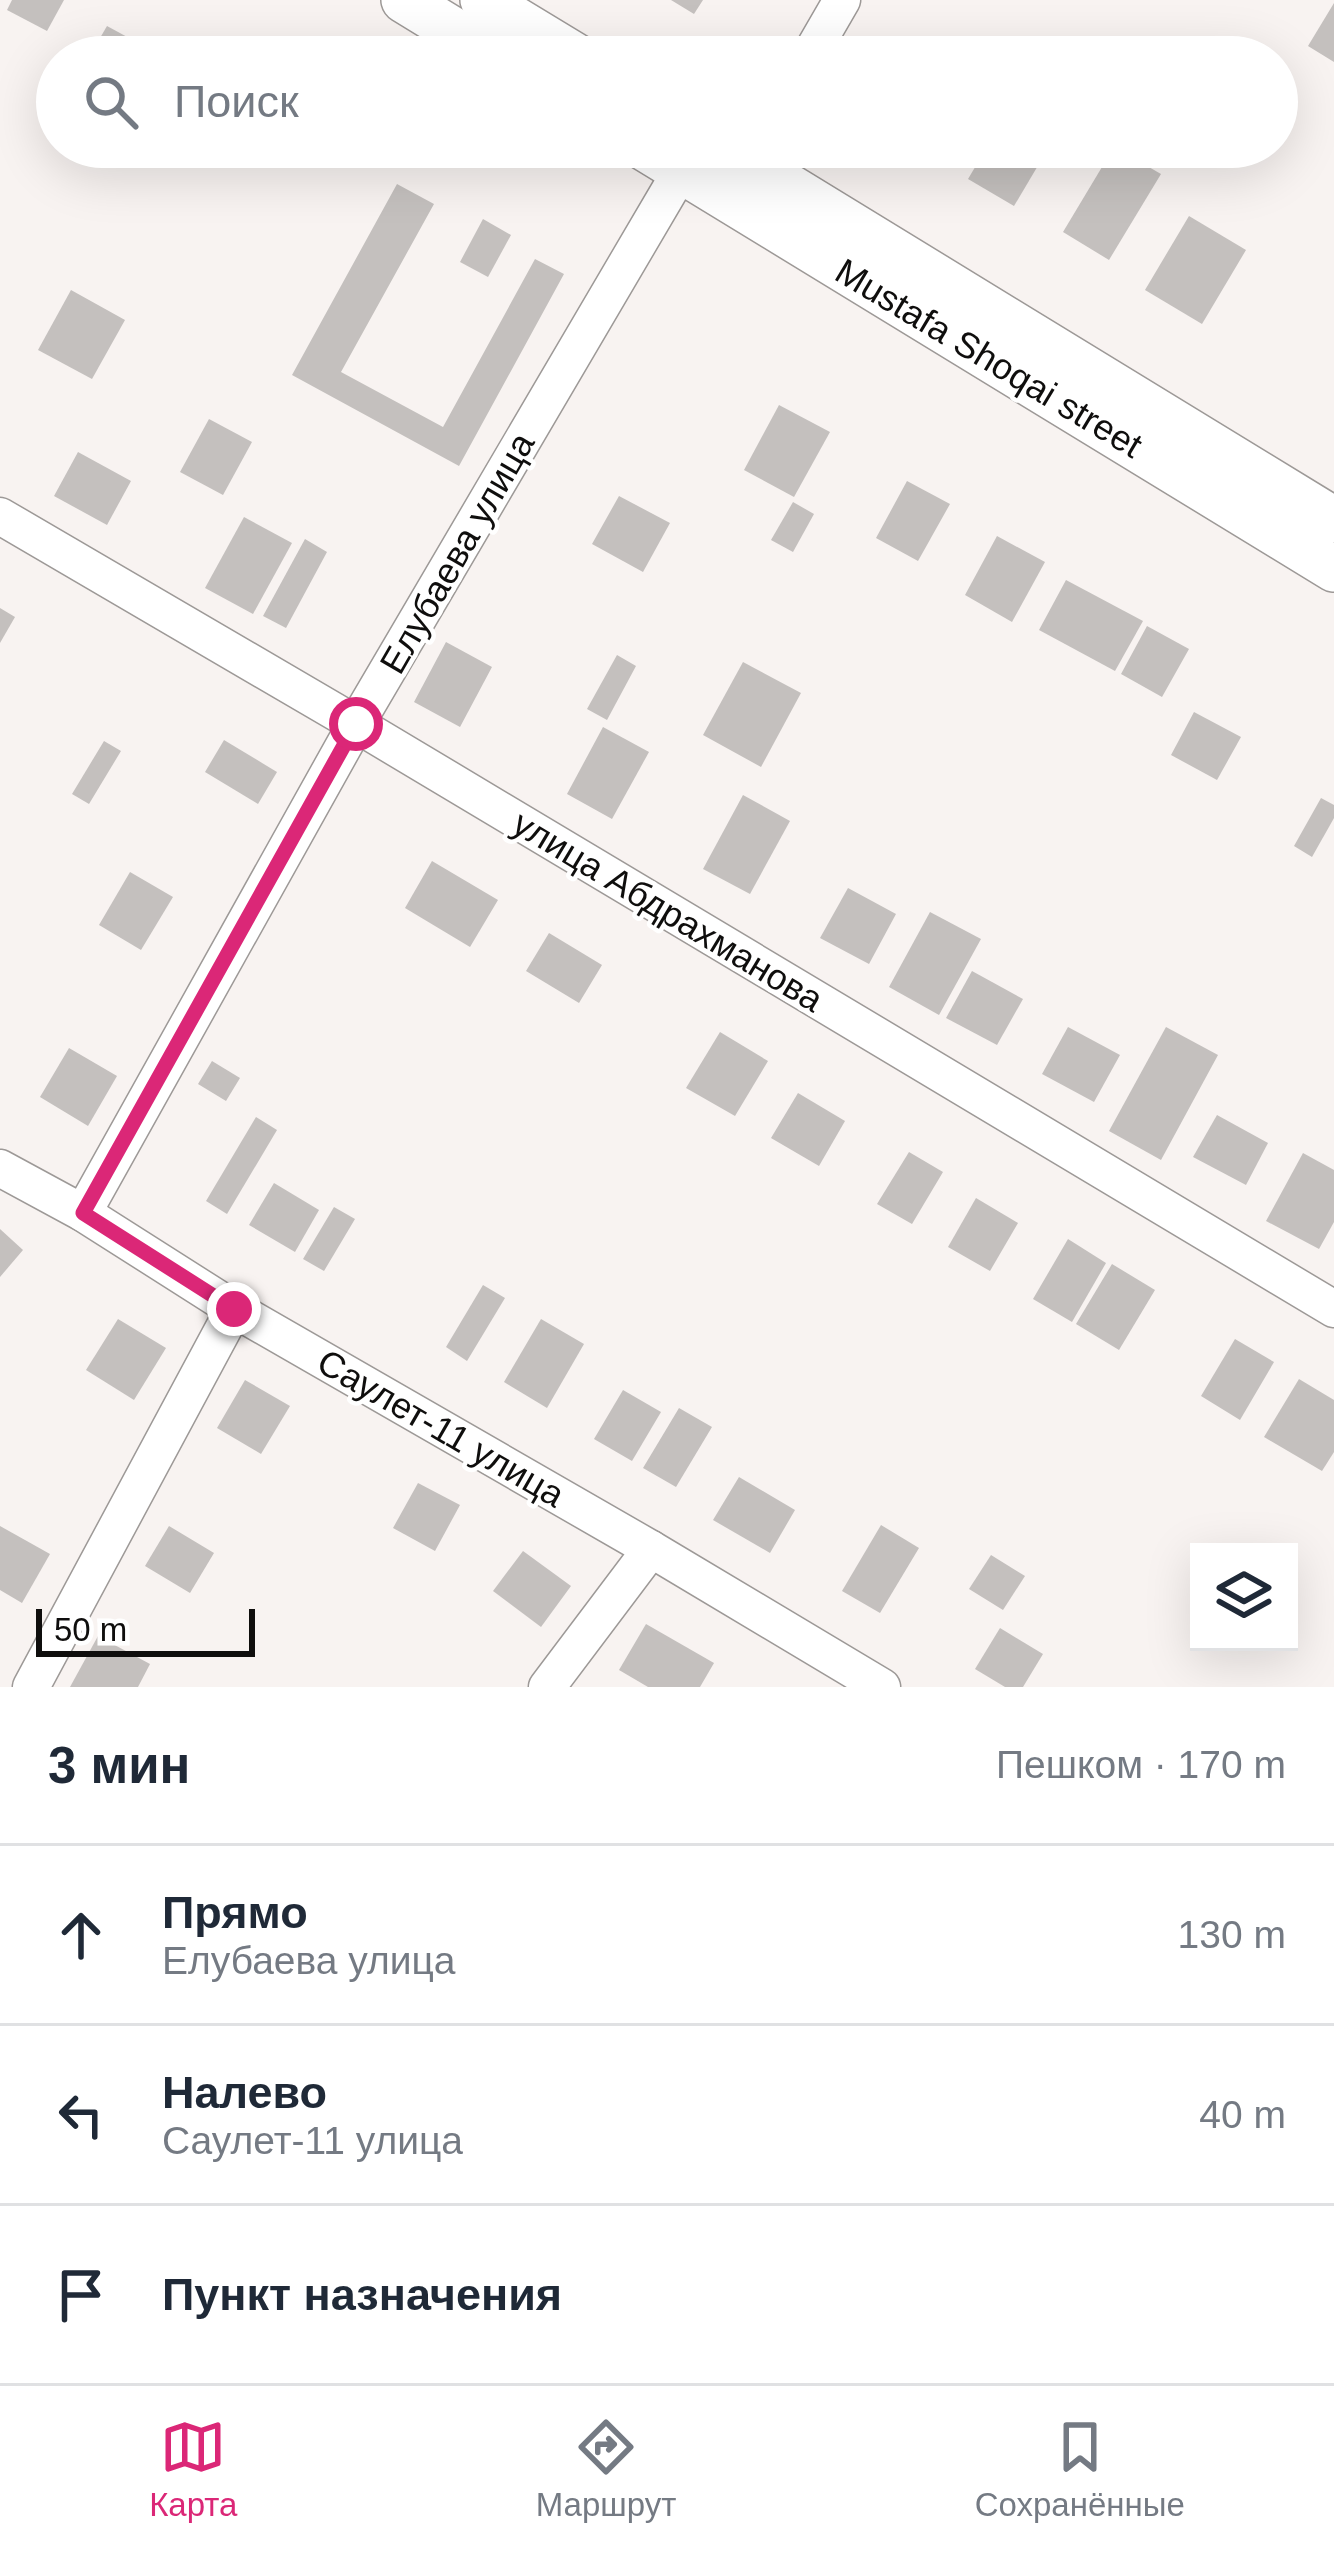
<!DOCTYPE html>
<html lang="ru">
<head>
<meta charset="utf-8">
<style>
  body { margin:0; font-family:Arial,sans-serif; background:#f2f2f3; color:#1f2937 }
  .controls { position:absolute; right:36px; bottom:36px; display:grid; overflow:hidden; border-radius:0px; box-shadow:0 12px 48px #0002 }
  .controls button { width:108px; height:108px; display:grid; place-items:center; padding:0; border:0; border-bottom:3px solid #e0e1e3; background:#fff; color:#1f2937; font:60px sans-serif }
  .scale { position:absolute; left:36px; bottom:30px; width:219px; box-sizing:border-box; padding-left:12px; border:6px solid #0f0e0d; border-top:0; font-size:33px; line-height:42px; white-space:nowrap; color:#0f0e0d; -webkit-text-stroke:9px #fff; paint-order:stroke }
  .stop { position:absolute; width:36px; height:36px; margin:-27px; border:9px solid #db2777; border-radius:50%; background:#fff }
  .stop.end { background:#db2777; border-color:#fff; box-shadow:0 3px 12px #0008 }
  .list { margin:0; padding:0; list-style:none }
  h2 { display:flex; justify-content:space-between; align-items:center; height:156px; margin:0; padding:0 48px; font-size:51px }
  h2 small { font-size:39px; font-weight:400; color:#747a83 }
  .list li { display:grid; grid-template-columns:78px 1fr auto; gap:36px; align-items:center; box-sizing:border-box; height:180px; padding:0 48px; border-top:3px solid #e0e1e3 }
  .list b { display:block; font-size:45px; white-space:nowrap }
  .list p { margin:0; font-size:39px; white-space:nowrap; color:#747a83 }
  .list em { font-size:39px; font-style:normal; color:#747a83 }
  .icon { flex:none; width:66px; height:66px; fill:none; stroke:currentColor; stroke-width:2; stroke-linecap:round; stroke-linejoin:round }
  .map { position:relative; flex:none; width:1334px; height:1687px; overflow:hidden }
  .search { position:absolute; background:#fff; box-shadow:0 12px 48px #0002; left:36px; right:36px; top:36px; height:132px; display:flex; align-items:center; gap:30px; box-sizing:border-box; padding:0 42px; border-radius:66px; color:#747a83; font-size:45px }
  .sheet { height:696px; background:#fff }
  nav { display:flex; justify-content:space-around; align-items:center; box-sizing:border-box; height:168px; border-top:3px solid #e0e1e3; background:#fff; font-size:33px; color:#747a83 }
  nav a { display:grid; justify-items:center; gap:6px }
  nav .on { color:#db2777 }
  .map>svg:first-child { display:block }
  .building { fill:#c4c0be }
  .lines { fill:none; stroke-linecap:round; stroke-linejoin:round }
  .minor-casing { stroke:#9d9997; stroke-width:39 }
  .tertiary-casing { stroke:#9d9997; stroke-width:48 }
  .minor { stroke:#fff; stroke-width:36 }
  .tertiary { stroke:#fff; stroke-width:45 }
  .route { stroke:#db2777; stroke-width:15 }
  .labels { text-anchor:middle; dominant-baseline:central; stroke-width:9; stroke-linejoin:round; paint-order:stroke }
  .street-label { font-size:36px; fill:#0f0e0d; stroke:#fff }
</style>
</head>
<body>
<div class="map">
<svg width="1334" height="1687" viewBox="0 0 1334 1687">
  <rect width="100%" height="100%" fill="#f8f3f1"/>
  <g class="building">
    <path d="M12,0H64L47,31L7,10Z"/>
    <path d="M671,0H703L694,14Z"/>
    <path d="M1334,3V62L1308,46Z"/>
    <path d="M107,26L164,57H89Z"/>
    <path d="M861,36L896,57H848Z"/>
    <path d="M987,147H1049L1014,206L968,179Z"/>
    <path d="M1114,147L1161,174L1109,260L1063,232Z"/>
    <path d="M397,184L434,204L341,372L443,427L535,259L564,274L459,466L292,375Z"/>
    <path d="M1189,216L1246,250L1202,324L1145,290Z"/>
    <path d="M483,219L511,235L488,277L460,262Z"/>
    <path d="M71,290L125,320L92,379L38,350Z"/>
    <path d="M779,405L830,432L794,497L744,470Z"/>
    <path d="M209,419L252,442L223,495L180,472Z"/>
    <path d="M78,452L131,481L107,525L54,496Z"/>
    <path d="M907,481L950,504L918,561L876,538Z"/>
    <path d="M619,496L670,523L643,572L592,544Z"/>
    <path d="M793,502L814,514L793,552L771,540Z"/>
    <path d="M244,517L292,543L253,614L205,588Z"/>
    <path d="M997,536L1045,562L1012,622L965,595Z"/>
    <path d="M305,539L327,552L286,628L263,616Z"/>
    <path d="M1066,580L1143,621L1115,671L1039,630Z"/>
    <path d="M0,608L15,617L0,643Z"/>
    <path d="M1147,626L1189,649L1162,697L1121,674Z"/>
    <path d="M446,642L492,667L460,727L414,702Z"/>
    <path d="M617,655L636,666L607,720L587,709Z"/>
    <path d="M743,662L801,693L761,767L703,735Z"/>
    <path d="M1194,712L1241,737L1217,780L1171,755Z"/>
    <path d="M603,727L649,752L612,819L567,794Z"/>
    <path d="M224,740L277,772L258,804L205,772Z"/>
    <path d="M104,741L121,751L89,804L72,794Z"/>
    <path d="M743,795L790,821L750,894L703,869Z"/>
    <path d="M1321,798L1334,805V818L1312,857L1294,846Z"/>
    <path d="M432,861L498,900L470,947L405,908Z"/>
    <path d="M130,872L173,897L141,950L99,925Z"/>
    <path d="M848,888L896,914L869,964L820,938Z"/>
    <path d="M930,912L981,939L939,1015L889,987Z"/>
    <path d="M549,933L602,965L579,1003L526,971Z"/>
    <path d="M972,971L1023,999L997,1045L946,1018Z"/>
    <path d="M1068,1027L1120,1055L1094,1102L1042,1074Z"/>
    <path d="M1166,1027L1218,1055L1161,1160L1109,1131Z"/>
    <path d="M720,1032L768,1061L735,1116L686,1088Z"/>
    <path d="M69,1048L117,1076L88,1126L40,1097Z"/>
    <path d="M212,1061L240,1078L226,1101L198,1084Z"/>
    <path d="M798,1093L845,1121L819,1166L771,1138Z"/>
    <path d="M1217,1115L1268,1143L1246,1185L1193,1157Z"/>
    <path d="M256,1117L277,1130L227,1214L206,1201Z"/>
    <path d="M909,1152L943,1172L912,1224L877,1204Z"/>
    <path d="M1303,1153L1334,1170V1222L1319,1249L1266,1221Z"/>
    <path d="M274,1183L319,1210L295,1252L249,1225Z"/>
    <path d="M976,1198L1018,1223L990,1271L948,1247Z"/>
    <path d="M334,1207L355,1219L324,1271L303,1259Z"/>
    <path d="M0,1229L23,1250L0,1277Z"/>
    <path d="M1068,1239L1106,1263L1072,1322L1033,1299Z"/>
    <path d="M1112,1264L1155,1290L1119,1350L1076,1324Z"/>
    <path d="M483,1285L505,1298L467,1361L446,1347Z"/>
    <path d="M118,1319L166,1348L134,1400L86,1370Z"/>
    <path d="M541,1319L584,1344L547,1408L504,1382Z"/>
    <path d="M1235,1339L1274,1362L1240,1420L1201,1396Z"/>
    <path d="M1299,1379L1334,1400V1452L1322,1471L1264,1437Z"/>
    <path d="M245,1380L290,1406L261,1454L217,1428Z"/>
    <path d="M623,1390L661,1412L632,1461L594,1439Z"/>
    <path d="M679,1408L712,1427L676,1487L643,1468Z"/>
    <path d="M739,1477L795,1510L770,1553L713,1520Z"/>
    <path d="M418,1483L460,1505L435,1551L393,1528Z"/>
    <path d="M881,1525L919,1548L880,1613L842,1591Z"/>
    <path d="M0,1526L50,1554L22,1603L0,1590Z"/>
    <path d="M169,1526L214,1553L190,1593L145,1566Z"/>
    <path d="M523,1551L571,1586L541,1627L493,1591Z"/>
    <path d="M991,1555L1025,1576L1003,1610L969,1589Z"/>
    <path d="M646,1624L714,1663L700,1687H648L619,1670Z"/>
    <path d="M1000,1628L1043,1654L1023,1687H1005L975,1669Z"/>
    <path d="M98,1636L150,1664L138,1687H70Z"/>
  </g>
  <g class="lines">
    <g class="minor-casing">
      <g id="minor">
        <path d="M809,57L842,0"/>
        <path d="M0,516L356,724L1334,1309"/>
        <path d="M0,1168L83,1213L234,1309L651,1549L882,1687"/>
        <path d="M83,1213L356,724L695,147"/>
        <path d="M31,1687L234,1309"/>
        <path d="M547,1687L651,1549"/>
      </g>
    </g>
    <g class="tertiary-casing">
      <g id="tertiary">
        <path d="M404,0L497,57"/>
        <path d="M483,0L577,57"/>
        <path d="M643,147L1334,569"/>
        <path d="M724,147L1334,520"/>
      </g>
    </g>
    <use href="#minor" class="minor"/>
    <use href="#tertiary" class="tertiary"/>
  </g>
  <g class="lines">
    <path class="route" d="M234,1309L83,1213L356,724"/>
  </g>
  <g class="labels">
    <g class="street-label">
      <text transform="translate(989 358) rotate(31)">Mustafa Shoqai street</text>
      <text transform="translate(457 553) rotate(-60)">Елубаева улица</text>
      <text transform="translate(668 911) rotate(31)">улица Абдрахманова</text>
      <text transform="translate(441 1428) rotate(30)">Саулет-11 улица</text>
    </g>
  </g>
</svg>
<div class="controls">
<button><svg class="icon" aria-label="layers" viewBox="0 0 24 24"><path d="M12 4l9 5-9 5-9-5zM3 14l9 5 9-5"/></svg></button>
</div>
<div class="scale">50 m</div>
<div class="stop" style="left:356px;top:724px"></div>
<div class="stop end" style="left:234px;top:1309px"></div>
<div class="search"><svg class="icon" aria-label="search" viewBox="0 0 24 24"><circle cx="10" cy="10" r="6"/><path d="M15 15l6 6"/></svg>Поиск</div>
</div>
<section class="sheet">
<h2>3 мин<small>Пешком · 170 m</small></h2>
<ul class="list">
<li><svg class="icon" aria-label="ahead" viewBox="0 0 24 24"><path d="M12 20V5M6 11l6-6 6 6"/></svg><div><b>Прямо</b><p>Елубаева улица</p></div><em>130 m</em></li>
<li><svg class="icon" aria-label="left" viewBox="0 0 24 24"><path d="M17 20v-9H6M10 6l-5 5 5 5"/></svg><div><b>Налево</b><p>Саулет-11 улица</p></div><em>40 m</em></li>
<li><svg class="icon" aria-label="arrive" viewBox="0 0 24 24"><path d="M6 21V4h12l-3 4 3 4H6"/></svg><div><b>Пункт назначения</b></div></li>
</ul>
</section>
<nav>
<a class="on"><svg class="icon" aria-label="map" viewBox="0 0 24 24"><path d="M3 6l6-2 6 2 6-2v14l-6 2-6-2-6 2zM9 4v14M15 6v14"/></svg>Карта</a>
<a><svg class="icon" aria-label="directions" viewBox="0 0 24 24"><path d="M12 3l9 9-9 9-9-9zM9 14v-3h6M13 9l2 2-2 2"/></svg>Маршрут</a>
<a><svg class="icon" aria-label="saved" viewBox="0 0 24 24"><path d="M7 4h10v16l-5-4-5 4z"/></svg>Сохранённые</a>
</nav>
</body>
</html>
